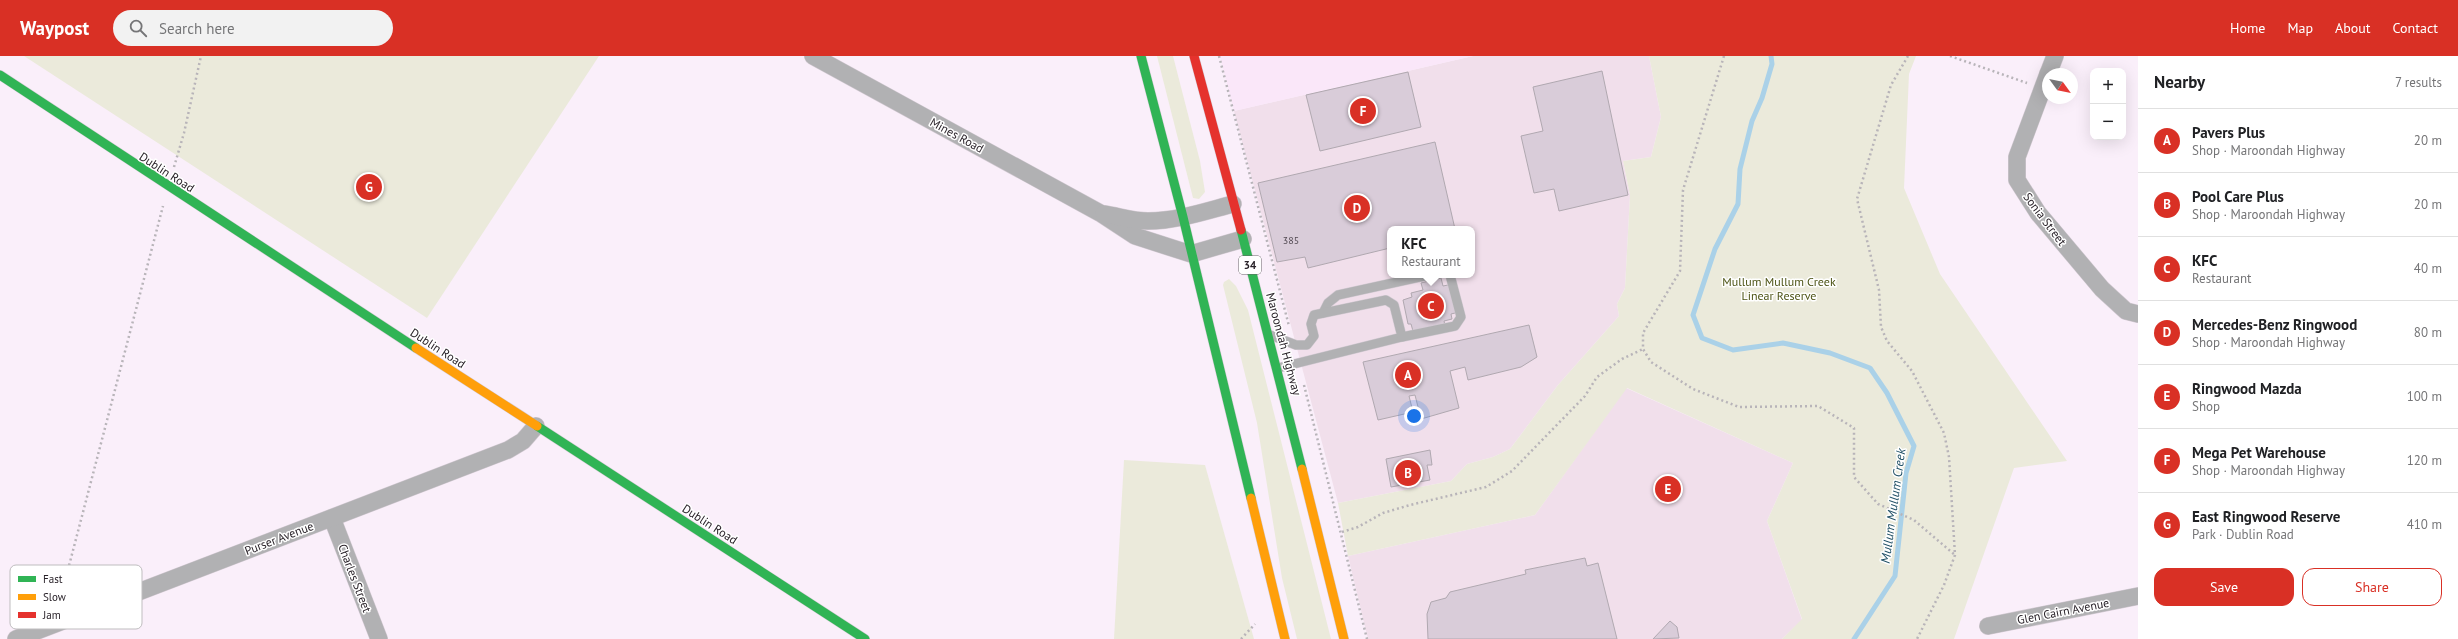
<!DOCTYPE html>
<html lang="en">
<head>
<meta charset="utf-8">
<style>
  body { margin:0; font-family:"PT Sans",sans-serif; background:#f2f2f2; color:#202124 }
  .controls { position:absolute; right:12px; top:12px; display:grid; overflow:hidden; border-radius:8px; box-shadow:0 4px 16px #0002 }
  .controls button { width:36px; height:36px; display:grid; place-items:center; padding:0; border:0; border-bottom:1px solid #e0e0e0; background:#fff; color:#202124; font:20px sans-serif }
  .compass { position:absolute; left:2042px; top:12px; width:36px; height:36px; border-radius:50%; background:#fff; box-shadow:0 4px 16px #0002; rotate:123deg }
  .you { position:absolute; left:1414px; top:360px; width:14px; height:14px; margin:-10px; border:3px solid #fff; border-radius:50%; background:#1a73e8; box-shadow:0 0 0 6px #1a73e833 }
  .badge { display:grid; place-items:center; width:26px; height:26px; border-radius:50%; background:#d93025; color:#fff; font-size:13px; font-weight:700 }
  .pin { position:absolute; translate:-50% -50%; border:2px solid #fff; box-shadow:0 1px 4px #0006 }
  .popup { position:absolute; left:1387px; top:170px; width:88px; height:52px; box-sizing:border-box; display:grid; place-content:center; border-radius:8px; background:#fff; filter:drop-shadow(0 1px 3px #0005); font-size:13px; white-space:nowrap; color:#757577 }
  .popup b { font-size:15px; color:#202124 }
  .popup::after { content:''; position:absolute; left:50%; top:100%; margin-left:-8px; border:8px solid transparent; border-top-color:#fff }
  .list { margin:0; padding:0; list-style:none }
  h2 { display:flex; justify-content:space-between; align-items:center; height:52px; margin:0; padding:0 16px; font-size:17px }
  h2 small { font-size:13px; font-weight:400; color:#757577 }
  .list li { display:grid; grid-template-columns:26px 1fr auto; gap:12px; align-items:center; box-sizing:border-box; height:64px; padding:0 16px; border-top:1px solid #e0e0e0 }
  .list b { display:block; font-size:15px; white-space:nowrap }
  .list p { margin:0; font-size:13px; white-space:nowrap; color:#757577 }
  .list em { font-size:13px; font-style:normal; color:#757577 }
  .actions { display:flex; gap:8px; padding:12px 16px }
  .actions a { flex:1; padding:9px 0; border:1px solid #d93025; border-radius:12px; text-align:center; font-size:14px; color:#d93025 }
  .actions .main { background:#d93025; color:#fff }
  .icon { flex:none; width:22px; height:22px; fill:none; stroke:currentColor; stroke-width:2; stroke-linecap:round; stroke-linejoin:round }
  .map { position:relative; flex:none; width:2138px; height:583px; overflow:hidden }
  header { display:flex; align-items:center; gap:24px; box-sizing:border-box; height:56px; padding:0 20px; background:#d93025; color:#fff }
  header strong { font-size:19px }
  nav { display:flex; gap:22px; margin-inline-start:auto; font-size:14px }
  .search { width:280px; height:36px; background:#f2f2f2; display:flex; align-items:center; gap:10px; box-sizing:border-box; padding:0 14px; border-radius:22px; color:#757577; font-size:15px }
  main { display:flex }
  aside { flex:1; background:#fff }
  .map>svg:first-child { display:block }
  .commercial { fill:#f1dfeb; fill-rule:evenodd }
  .built { fill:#fae7f9 }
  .green { fill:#ebeadb }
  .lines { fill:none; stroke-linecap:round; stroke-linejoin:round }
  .stream { stroke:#aad1e8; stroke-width:5 }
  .building { fill:#d9ccd9; stroke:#b0a8b0 }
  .lane-casing { stroke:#d4cbd4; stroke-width:10 }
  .street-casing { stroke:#d4cbd4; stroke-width:18 }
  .fast-casing { stroke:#d4cbd4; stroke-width:10 }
  .slow-casing { stroke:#d4cbd4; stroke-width:10 }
  .jam-casing { stroke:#d4cbd4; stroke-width:10 }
  .path { stroke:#b8b4b9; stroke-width:2.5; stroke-dasharray:2 3; stroke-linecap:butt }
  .lane { stroke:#b1b1b3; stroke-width:9 }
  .street { stroke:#b1b1b3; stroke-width:17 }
  .fast { stroke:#30b455; stroke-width:9 }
  .slow { stroke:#ff9f0a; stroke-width:9 }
  .jam { stroke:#e5322d; stroke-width:9 }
  .labels { text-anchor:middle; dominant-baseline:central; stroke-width:3; stroke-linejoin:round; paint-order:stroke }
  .number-label { font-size:10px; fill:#554c55 }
  .shield { fill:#fff; stroke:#696469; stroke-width:1 }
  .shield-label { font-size:11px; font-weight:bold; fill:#292229 }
  .street-label { font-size:12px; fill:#292229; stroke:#fff }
  .park-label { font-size:12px; fill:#4c5314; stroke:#fff }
  .water-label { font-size:13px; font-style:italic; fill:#1e4e64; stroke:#fff }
  .key { fill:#fff; stroke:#bfbdbf; stroke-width:1 }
  .key-label { font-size:11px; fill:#292229 }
</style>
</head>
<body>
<header>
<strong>Waypost</strong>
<div class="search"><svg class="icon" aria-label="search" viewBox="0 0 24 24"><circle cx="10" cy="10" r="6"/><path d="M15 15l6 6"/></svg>Search here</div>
<nav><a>Home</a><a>Map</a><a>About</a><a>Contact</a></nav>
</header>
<main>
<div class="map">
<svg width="2138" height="583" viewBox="0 0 2138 583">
  <rect width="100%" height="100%" fill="#faeffa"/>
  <g class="commercial">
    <path d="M1473,0H1649L1661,61L1651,101L1623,105L1630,139L1625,232L1617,248L1619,260L1558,329L1510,393L1493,401L1467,408L1451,425L1338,447L1234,55ZM1390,173H1472V219H1390Z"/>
    <path d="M1626,332L1793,407L1767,465L1802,564L1782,583H1368L1348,500L1535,459Z"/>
  </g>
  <path class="built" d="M1220,0H1473L1234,55Z"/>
  <g class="green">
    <path d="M24,0H599L427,262Z"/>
    <path d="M1157,0H1173L1200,105L1205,136L1199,143L1193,142Z"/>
    <path d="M1649,0H1916L1909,18L1904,132L1940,218L2067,405L2014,412L1954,583H1782L1802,563L1767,465L1793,407L1627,332L1535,459L1348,500L1338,447L1451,425L1467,408L1493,401L1510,393L1558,329L1619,260L1617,248L1625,232L1630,139L1623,105L1651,101L1661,61Z"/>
    <path d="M1229,223L1236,230L1248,254L1331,583H1297L1282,522L1257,367L1223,229L1224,226Z"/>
    <path d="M1124,404L1205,409L1254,583H1114Z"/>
  </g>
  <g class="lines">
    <path class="stream" d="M1771,0L1772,8L1762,42L1752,65L1740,113L1738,148L1715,193L1693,259L1702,282L1733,294L1783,287L1830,297L1870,312L1887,337L1914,390L1906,417L1895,520L1854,583"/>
  </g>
  <g class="building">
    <path d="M1602,15L1628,139L1559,155L1554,133L1534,137L1521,80L1543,75L1533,31Z"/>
    <path d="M1408,16L1421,71L1320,95L1306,39Z"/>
    <path d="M1435,86L1455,173H1390V192L1308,212L1305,201L1277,206L1258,127Z"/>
    <path d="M1441,222L1443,230L1453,228L1459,256L1451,258L1452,263L1444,265L1446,274L1413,275L1411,268H1408L1403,244L1412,241L1411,237L1423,234L1421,227Z"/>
    <path d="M1529,269L1537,301L1521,311L1468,324L1465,311L1450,315L1459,352L1421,363L1415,339L1409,340L1413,356L1378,364L1363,306Z"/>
    <path d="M1430,394L1432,409H1427L1430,424L1391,431L1386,403Z"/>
    <path d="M1585,502L1587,510L1598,507L1617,583H1428L1427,558L1431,546L1446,542L1450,536L1526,518L1525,514Z"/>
    <path d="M1670,565L1677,571L1679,582L1653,583Z"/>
  </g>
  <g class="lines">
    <g class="lane-casing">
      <g id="lane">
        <path d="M1323,257L1328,247L1338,239L1429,219"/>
        <path d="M1270,279L1296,289H1307L1314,280L1311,268L1314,259L1386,244L1394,249L1402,281L1278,312"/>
        <path d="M1402,281L1455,270L1461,261L1450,219"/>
      </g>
    </g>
    <g class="street-casing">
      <g id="street">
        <path d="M813,0L1100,157L1135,180L1191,198L1243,183"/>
        <path d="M2048,18L2017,101V124L2038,157L2102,233L2126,255L2138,258"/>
        <path d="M2048,18L2055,0"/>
        <path d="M1104,158C1118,160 1134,165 1148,165C1177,165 1206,155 1233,148"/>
        <path d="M332,462L379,583"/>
        <path d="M1988,570L2138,540"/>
        <path d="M16,583L508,394L523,385L536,370"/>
      </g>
    </g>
    <g class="fast-casing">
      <g id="fast">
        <path d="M1141,0L1183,161L1251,442"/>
        <path d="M0,19L416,292"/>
        <path d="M1241,174L1302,413"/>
        <path d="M537,370L865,583"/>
      </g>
    </g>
    <g class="slow-casing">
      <g id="slow">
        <path d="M416,292L537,370"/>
        <path d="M1302,413L1344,583"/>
        <path d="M1251,442L1285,583"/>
      </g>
    </g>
    <g class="jam-casing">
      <path id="jam" d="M1194,0L1241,174"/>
    </g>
    <g class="path">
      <path d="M1219,0L1289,270"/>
      <path d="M1724,0L1683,134L1680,215L1643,277V293L1651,306L1693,333L1739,351L1818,350L1854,372V421L1878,448L1914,464L1955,499"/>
      <path d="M1908,0L1891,29L1857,143L1879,234L1881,271L1887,285L1912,315L1944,377L1949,401L1955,499L1944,529L1917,583"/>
      <path d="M1950,0L2027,27"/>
      <path d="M174,111L184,77L201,0"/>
      <path d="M1304,329L1367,583"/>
      <path d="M1342,476L1358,471L1383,457L1410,449L1486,431L1512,415L1585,340L1597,321L1622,303L1643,293"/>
      <path d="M59,548L163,150"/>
      <path d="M1241,583L1255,568"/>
    </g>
    <use href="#lane" class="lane"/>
    <use href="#street" class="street"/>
    <use href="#fast" class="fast"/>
    <use href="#slow" class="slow"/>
    <use href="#jam" class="jam"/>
  </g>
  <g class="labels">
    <g class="number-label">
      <text x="1291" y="184">385</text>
    </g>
    <rect class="shield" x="1239" y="200" width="22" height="18" rx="3"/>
    <g class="shield-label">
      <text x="1250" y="209">34</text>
    </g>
    <g class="street-label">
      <text transform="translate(957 79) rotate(29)">Mines Road</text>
      <text transform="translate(167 116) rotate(33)">Dublin Road</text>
      <text transform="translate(2045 163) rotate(53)">Sonia Street</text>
      <text transform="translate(1284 288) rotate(75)">Maroondah Highway</text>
      <text transform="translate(438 292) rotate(33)">Dublin Road</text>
      <text transform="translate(710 468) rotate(33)">Dublin Road</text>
      <text transform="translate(279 482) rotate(-21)">Purser Avenue</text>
      <text transform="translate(355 522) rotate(69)">Charles Street</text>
      <text transform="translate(2063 555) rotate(-11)">Glen Cairn Avenue</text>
    </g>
    <g class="park-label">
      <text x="1779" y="225">Mullum Mullum Creek<tspan x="1779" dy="14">Linear Reserve</tspan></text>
    </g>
    <g class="water-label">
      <text transform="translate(1893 450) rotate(-82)">Mullum Mullum Creek</text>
    </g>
  </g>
  <rect x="10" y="509" width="132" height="64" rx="6" class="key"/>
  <rect x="18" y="520" width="18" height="6" fill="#30b455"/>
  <rect x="18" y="538" width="18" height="6" fill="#ff9f0a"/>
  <rect x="18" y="556" width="18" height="6" fill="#e5322d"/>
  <g class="key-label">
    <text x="43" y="527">Fast</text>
    <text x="43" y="545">Slow</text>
    <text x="43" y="563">Jam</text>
  </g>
</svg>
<div class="controls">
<button>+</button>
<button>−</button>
</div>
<svg class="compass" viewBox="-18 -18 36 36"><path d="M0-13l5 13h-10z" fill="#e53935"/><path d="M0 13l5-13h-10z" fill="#757577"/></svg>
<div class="you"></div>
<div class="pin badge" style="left:1408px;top:319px">A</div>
<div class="pin badge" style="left:1408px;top:417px">B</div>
<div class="pin badge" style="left:1431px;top:250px">C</div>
<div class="popup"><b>KFC</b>Restaurant</div>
<div class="pin badge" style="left:1357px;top:152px">D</div>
<div class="pin badge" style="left:1668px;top:433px">E</div>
<div class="pin badge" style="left:1363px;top:55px">F</div>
<div class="pin badge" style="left:369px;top:131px">G</div>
</div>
<aside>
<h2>Nearby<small>7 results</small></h2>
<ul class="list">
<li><span class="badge">A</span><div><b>Pavers Plus</b><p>Shop · Maroondah Highway</p></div><em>20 m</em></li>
<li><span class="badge">B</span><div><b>Pool Care Plus</b><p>Shop · Maroondah Highway</p></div><em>20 m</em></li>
<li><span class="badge">C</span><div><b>KFC</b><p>Restaurant</p></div><em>40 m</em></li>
<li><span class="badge">D</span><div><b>Mercedes-Benz Ringwood</b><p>Shop · Maroondah Highway</p></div><em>80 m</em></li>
<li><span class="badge">E</span><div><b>Ringwood Mazda</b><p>Shop</p></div><em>100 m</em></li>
<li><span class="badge">F</span><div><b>Mega Pet Warehouse</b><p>Shop · Maroondah Highway</p></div><em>120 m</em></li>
<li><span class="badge">G</span><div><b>East Ringwood Reserve</b><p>Park · Dublin Road</p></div><em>410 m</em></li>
</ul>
<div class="actions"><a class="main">Save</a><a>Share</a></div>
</aside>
</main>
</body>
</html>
